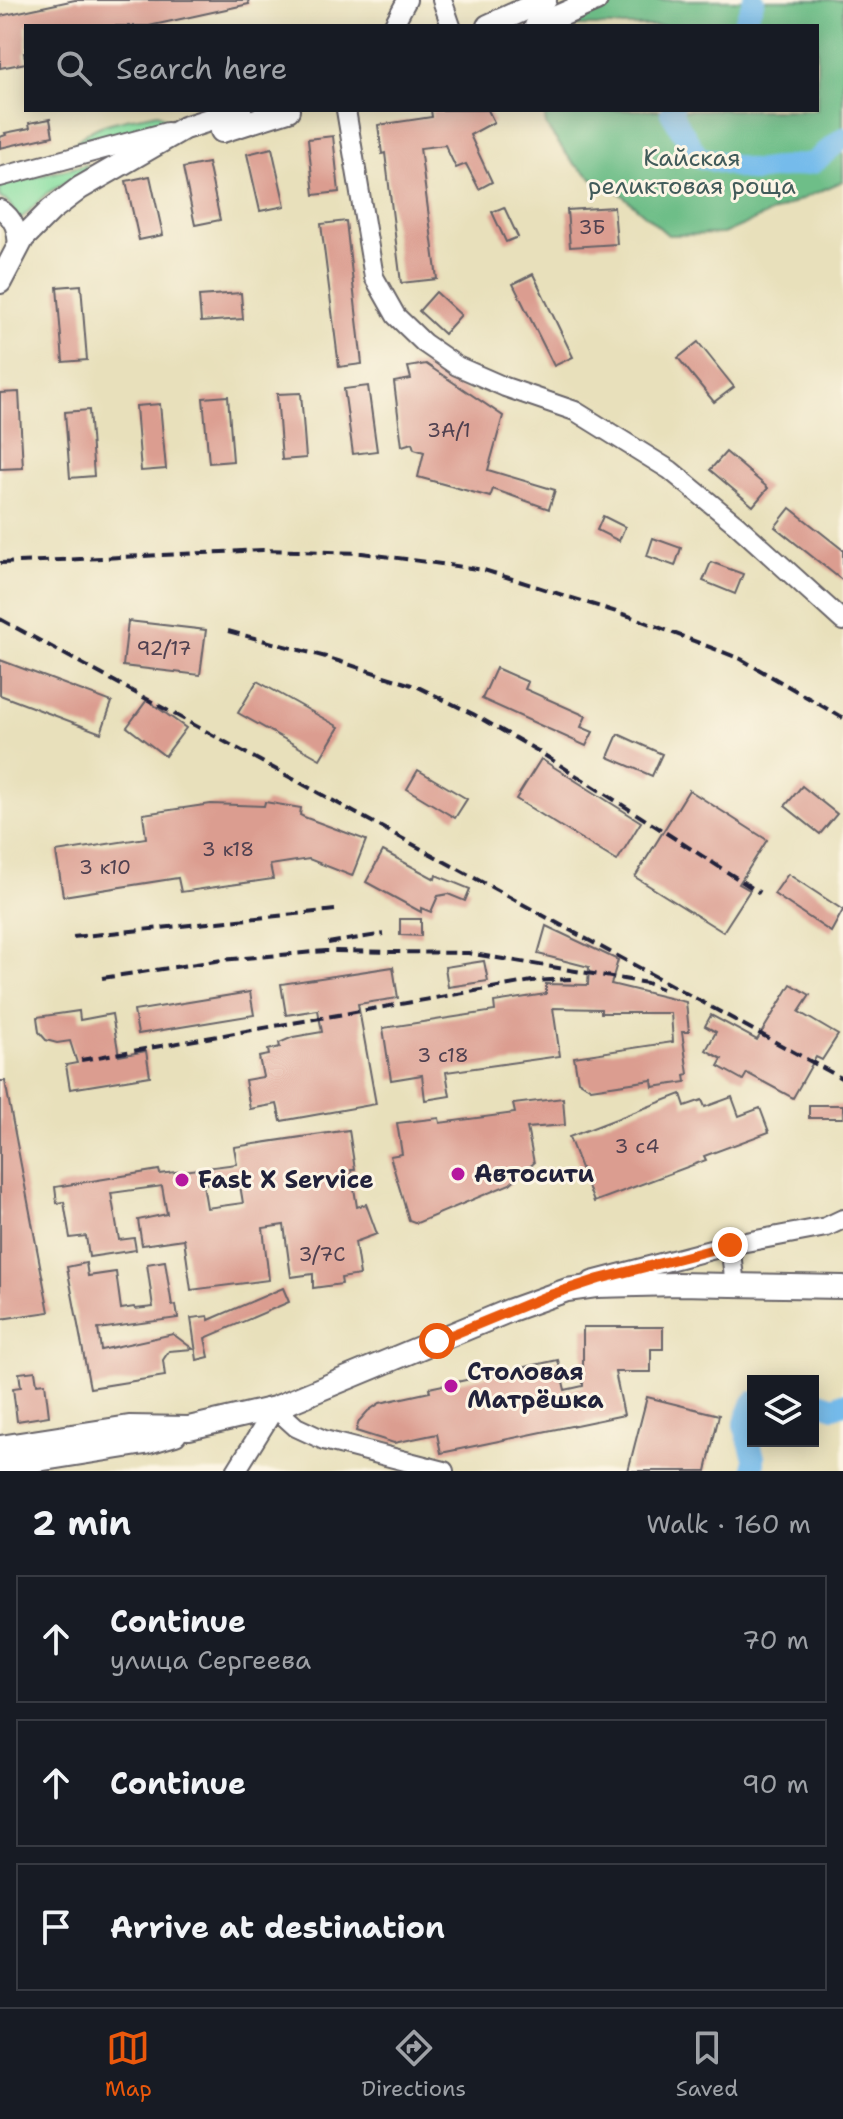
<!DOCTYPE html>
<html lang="en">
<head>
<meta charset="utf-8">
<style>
  body { margin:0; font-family:"Shantell Sans",sans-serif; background:#242831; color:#f1f3f6 }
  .controls { position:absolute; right:24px; bottom:24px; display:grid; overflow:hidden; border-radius:0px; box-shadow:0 4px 20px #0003 }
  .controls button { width:72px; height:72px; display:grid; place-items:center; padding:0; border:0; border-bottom:2px solid #363941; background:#171b24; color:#f1f3f6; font:40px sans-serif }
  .stop { position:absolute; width:24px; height:24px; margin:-18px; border:6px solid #ea580c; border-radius:50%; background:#fff }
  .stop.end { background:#ea580c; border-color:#fff; box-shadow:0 2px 8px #0008 }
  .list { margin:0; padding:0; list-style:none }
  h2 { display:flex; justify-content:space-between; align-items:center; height:104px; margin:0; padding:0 32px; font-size:34px }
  h2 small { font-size:26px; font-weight:400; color:#9ea1a6 }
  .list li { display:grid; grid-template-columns:52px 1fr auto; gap:24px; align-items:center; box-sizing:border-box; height:128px; margin:0 16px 16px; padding:0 16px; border:2px solid #363941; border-radius:0px }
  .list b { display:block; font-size:30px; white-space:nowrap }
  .list p { margin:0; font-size:26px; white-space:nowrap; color:#9ea1a6 }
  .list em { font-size:26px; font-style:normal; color:#9ea1a6 }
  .icon { flex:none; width:44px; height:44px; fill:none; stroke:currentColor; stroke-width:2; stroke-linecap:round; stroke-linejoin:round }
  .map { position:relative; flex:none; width:843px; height:1471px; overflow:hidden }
  .search { position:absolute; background:#171b24; box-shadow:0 4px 20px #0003; left:24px; right:24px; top:24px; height:88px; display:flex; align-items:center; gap:20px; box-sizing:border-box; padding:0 28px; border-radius:0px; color:#9ea1a6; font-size:30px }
  .sheet { height:536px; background:#171b24 }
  nav { display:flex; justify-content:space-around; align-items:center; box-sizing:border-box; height:112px; border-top:2px solid #363941; background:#171b24; font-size:22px; color:#9ea1a6 }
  nav a { display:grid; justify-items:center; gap:4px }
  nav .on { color:#ea580c }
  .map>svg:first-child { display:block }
  .green { fill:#89dfa2; stroke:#56806e; stroke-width:2 }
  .forest { fill:#6ebe88; stroke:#487062; stroke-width:2 }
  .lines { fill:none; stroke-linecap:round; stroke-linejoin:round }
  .river { stroke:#74bbeb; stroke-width:22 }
  .building { fill:#db9d90; fill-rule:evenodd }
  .minor-casing { stroke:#676468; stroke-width:22 }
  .major-casing { stroke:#676468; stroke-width:26 }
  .minor { stroke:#fff; stroke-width:18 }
  .major { stroke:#fff; stroke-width:22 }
  .rail { stroke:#22223b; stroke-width:4; stroke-dasharray:12 6; stroke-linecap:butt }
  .route { stroke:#ea580c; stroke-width:10 }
  .poi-dot { fill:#b5179e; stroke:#fcf5e5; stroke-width:3 }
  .labels { text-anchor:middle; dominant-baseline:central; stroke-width:6; stroke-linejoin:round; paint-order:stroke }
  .number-label { font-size:20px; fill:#504150 }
  .park-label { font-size:24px; fill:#415b5a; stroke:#fcf5e5 }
  .poi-label { font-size:24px; font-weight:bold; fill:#22223b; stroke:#fcf5e5; text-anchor:start }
</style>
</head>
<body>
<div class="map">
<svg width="843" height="1471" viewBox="0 0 843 1471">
  <rect width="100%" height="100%" fill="#fcf5e5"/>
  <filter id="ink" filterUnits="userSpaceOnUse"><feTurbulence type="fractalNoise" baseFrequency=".0125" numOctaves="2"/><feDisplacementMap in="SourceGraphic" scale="16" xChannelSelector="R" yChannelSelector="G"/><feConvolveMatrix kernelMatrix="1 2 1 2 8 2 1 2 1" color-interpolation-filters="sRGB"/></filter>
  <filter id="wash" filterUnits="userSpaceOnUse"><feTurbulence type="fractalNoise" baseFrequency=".006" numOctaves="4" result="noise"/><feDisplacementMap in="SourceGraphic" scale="32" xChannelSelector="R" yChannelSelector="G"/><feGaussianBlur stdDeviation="1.8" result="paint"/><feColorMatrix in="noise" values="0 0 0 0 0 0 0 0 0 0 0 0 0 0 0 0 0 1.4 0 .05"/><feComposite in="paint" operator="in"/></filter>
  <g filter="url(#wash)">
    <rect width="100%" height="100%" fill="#e8e0bb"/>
    <g class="green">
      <path d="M158,113L170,122L161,129L66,154C87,121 122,121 158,113Z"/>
      <path d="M86,165L88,170L47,193L20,220L8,202L0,198V185Z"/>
    </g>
    <path class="forest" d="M615,0H843V181L723,234L668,235L614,188L598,182L573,163L546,126L544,110H817V26H571Z"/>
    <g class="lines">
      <g class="river">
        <path d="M743,26L754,0"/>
        <path d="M673,110L671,113L698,157L754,171L813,163L843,138"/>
        <path d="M813,1400L834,1407L843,1403"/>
        <path d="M753,1402L744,1425L754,1457V1471"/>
      </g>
    </g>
    <g id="blocks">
      <g class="building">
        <path d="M75,0H248L249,4L149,26H26V53H24L26,63L0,68V16Z"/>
        <path d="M431,110H488L494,122L470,135L492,182L479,189L466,164L456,168L445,145L420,148L437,279L401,283L385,153L382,154L378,125L432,117Z"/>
        <path d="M50,119L53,136L0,148V137L6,135L5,133L30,128L29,123Z"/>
        <path d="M333,136L339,192L314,195L308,139Z"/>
        <path d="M272,148L285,206L260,211L247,154Z"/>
        <path d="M208,163L220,220L195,225L183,168Z"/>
        <path d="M150,176L163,235L139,240L126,181Z"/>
        <path d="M504,207L518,237L506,242L492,212Z"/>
        <path d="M614,207L617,244L570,247L567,210Z"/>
        <path d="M346,221L362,364L339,367L321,224Z"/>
        <path d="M533,274L573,357L554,366L513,284Z"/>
        <path d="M81,285L87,360L63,362L57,287Z"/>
        <path d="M436,292L461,315L444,334L419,311Z"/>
        <path d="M241,293L243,319L201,322L199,296Z"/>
        <path d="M698,342L734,387L714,402L678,358Z"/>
        <path d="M426,364L503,416L488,470L555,490L549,509L493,489L490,497L418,477L424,452L414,449L412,443L402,446L394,382L411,379L408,367Z"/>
        <path d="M368,386L377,451L353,454L344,389Z"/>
        <path d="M19,392L23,468L0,469V393Z"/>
        <path d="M301,393L306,458L282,460L277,394Z"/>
        <path d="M228,396L233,461L209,463L203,398Z"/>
        <path d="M160,404L166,469L141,471L136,406Z"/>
        <path d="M89,410L94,476L70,478L65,412Z"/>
        <path d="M726,452L768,488L753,506L710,470Z"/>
        <path d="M790,508L843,550V581L775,527Z"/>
        <path d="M603,516L625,527L619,541L597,530Z"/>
        <path d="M653,538L681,548L675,566L647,556Z"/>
        <path d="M711,562L743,574L735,594L703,581Z"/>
        <path d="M128,621L206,630L200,675L123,666Z"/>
        <path d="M0,660L112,702L101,733L0,695Z"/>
        <path d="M496,668L528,682L525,689L586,716L581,727L593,732L586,746L482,699Z"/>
        <path d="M257,681L339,727L320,759L238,713Z"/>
        <path d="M147,700L186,728L165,756L127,727Z"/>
        <path d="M618,734L662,754L652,776L608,757Z"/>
        <path d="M541,759L641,822L617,861L516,799Z"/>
        <path d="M418,770L467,799L455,818L407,789Z"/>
        <path d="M802,786L837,814L820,834L785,806Z"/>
        <path d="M689,790L767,840L739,884L750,890L723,932L635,877Z"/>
        <path d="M265,802L301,808L300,815L304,817L366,840L352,876L309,859L270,865L273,879L181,892L178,878L63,896L56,852L146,838L143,814L211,804L264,806Z"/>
        <path d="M383,851L435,879L436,875L470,889L465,901L448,894L438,896L431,912L421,908V912L366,882Z"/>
        <path d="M788,874L843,910L831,932L774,894Z"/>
        <path d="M400,919H421V936L400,935Z"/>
        <path d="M546,926L618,960L611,984L686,1002L689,1032H682L688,1074L685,1075L686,1082L653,1087L652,1080L591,1089L578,1081L574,1057L673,1042L671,1013H601V1009L553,1008L560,1056L446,1072L450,1096L425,1100L422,1075L391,1080L383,1028L495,1011L494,1002L546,994V984L588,985L589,967L538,954Z"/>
        <path d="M484,961L488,981L448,987L445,967Z"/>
        <path d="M393,967L398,998L358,1004L376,1104L281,1121L277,1104L250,1109L245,1080L263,1077L259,1057L269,1055L268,1050L280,1047L279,1043L293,1037L322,1032L318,1010L286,1015L281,984Z"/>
        <path d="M791,984L810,995L799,1012L838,1035L822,1060L816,1057L793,1098L747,1073L743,1080L718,1066L722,1059L706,1050L716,1032L705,1026L711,1015L757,1040Z"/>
        <path d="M250,992L254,1015L138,1034L134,1011Z"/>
        <path d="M79,1011L80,1020L112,1014L119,1056L146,1051L150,1076L70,1089L66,1065L77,1063L70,1041L57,1043L46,1040L39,1032L37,1017Z"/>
        <path d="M0,1081H5L49,1312L0,1319Z"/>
        <path d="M681,1094L685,1106L702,1100L705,1107L732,1097L739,1116L760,1108L769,1132L704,1156L706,1160L594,1202L569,1137Z"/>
        <path d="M563,1098L565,1125L527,1128L534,1163L510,1184L417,1223L409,1220L390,1156L402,1154L397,1123L439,1118L440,1123L515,1113L513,1104Z"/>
        <rect x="809" y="1105" width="34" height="13"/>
        <path d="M349,1130L355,1170H351L357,1207L366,1204L377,1234L355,1242L360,1275L341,1278L342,1284L313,1288V1274L291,1277L284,1225L263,1228L269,1280L191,1290L184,1239L142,1245L138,1220L167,1214L162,1186L111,1193L119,1240L134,1238L136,1250L89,1257L86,1236L70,1238L64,1202L57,1203L55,1187L159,1170L160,1174L237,1164L234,1147ZM239,1179L243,1203L207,1208L203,1184Z"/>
        <path d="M165,1261L172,1306L176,1305L178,1318L98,1329L101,1350L173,1334L193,1349L169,1351L163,1360L165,1376L90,1388L67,1267L86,1263L88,1276L116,1272L121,1309L134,1307L135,1309L153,1307L147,1264Z"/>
        <path d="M283,1288L289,1302L205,1338L209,1357L197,1360L191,1318L208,1316L209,1320Z"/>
        <path d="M583,1327H663V1349H651V1372H615L624,1415L441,1453L437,1434L394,1443L356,1431L359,1421L368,1411L380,1403L430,1392L429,1388L558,1360L565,1390L583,1386Z"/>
        <path d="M35,1371L37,1384L45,1383L49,1416L17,1421L13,1388L21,1387L19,1373Z"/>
        <path d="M647,1397L719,1415L706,1471H628Z"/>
      </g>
    </g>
  </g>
  <g filter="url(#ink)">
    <use href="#blocks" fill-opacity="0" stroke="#676468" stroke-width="2"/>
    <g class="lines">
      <g class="minor-casing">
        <g id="minor">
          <path d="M442,0L451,26"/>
          <path d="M393,26L407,0"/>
          <path d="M346,110L374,277L396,316L424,343L457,366L505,387L575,411L670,470L737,525L843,621"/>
          <path d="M0,177L167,132"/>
          <path d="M0,209C15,219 17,230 18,247"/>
          <path d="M730,1245L735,1285"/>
          <path d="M592,1281L730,1245L826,1227L843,1219"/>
          <path d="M236,1471L275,1408L296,1427L324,1440L444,1471"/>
        </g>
      </g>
      <g class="major-casing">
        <g id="major">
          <path d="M488,26L545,0"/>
          <path d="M536,26L596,0"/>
          <path d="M222,131L288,110"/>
          <path d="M0,282L23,238L51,210L80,188L184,128L240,110"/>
          <path d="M0,1447L129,1427L189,1428L275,1408L511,1310L567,1290L596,1286L677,1284L843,1287"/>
          <path d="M0,1466L145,1443L175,1434"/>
        </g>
      </g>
      <use href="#minor" class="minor"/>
      <use href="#major" class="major"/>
      <g class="rail">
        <path d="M0,563L263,550L362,553L484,570L629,616L741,659L843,718"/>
        <path d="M0,619L843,1079"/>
        <path d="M228,631L326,657L418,687L473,714L538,751L760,893"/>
        <path d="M73,937L335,910"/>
        <path d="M328,943L384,934"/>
        <path d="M102,978L222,960L326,951L468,953L647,983L662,989"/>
        <path d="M81,1060L532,981L571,979"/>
      </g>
    </g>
  </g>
  <g class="lines" filter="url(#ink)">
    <path class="route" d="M437,1341L547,1296L599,1279L730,1245"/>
  </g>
  <g class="poi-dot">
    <circle cx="458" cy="1174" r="8"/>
    <circle cx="182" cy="1180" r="8"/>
    <circle cx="451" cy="1386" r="8"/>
  </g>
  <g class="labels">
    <g class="number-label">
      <text x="592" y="227">3Б</text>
      <text x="449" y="430">3А/1</text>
      <text x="164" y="648">92/17</text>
      <text x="228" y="849">3 к18</text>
      <text x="105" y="867">3 к10</text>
      <text x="443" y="1055">3 с18</text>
      <text x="637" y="1146">3 с4</text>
      <text x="322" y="1254">3/7С</text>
    </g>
    <g class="park-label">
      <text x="692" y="158">Кайская<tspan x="692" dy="28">реликтовая роща</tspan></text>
    </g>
    <g class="poi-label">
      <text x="474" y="1174">Автосити</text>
      <text x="198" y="1180">Fast X Service</text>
      <text x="467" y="1372">Столовая<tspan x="467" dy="28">Матрёшка</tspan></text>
    </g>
  </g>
</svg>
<div class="controls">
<button><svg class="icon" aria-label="layers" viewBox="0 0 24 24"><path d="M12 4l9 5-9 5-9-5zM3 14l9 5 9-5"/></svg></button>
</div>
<div class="stop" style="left:437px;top:1341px"></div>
<div class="stop end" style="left:730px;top:1245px"></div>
<div class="search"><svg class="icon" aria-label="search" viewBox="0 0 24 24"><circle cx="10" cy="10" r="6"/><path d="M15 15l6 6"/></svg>Search here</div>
</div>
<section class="sheet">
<h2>2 min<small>Walk · 160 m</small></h2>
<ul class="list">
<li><svg class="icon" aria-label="ahead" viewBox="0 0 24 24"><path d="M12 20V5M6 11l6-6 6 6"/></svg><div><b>Continue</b><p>улица Сергеева</p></div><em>70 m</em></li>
<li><svg class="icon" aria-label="ahead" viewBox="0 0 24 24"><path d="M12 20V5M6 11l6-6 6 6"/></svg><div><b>Continue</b></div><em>90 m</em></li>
<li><svg class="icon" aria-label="arrive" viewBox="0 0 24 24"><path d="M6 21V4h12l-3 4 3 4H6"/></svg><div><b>Arrive at destination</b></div></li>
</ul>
</section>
<nav>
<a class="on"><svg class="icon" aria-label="map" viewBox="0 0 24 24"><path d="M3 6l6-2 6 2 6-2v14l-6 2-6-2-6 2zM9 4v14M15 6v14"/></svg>Map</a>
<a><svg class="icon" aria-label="directions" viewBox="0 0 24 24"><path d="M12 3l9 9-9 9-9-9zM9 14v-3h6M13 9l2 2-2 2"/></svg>Directions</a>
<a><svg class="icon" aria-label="saved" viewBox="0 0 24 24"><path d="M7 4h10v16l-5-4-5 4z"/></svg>Saved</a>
</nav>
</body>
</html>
